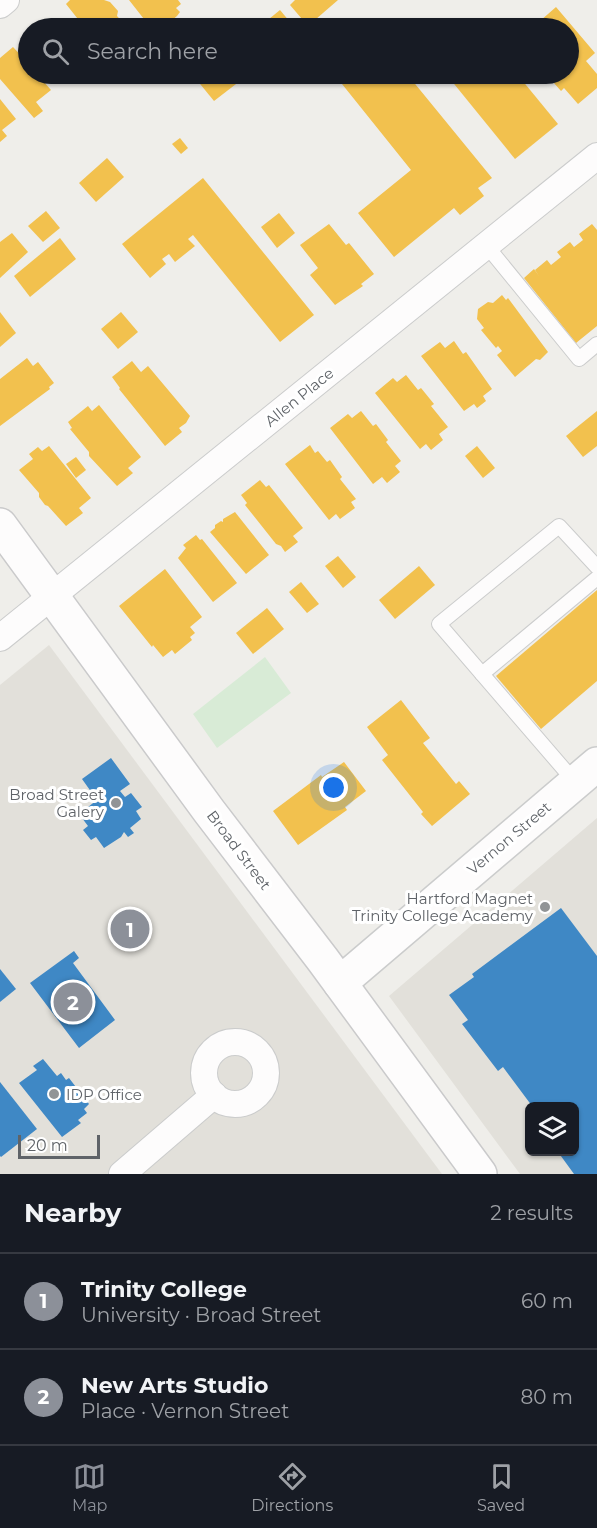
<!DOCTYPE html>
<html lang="en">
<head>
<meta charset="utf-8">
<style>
  body { margin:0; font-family:Montserrat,sans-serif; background:#20242c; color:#f1f3f6 }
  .controls { position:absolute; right:18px; bottom:18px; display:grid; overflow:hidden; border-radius:9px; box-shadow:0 2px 4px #0004 }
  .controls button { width:54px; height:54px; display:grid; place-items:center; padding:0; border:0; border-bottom:2px solid #363941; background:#171b24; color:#f1f3f6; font:30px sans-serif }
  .scale { position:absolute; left:18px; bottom:15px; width:82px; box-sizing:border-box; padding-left:6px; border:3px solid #5f6368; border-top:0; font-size:16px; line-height:21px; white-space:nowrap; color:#5f6368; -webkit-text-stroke:4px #fff; paint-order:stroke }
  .you { position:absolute; left:334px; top:788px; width:21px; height:21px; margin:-15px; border:4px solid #fff; border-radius:50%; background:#1a73e8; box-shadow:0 0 0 9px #1a73e833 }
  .badge { display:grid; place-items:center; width:39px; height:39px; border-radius:50%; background:#8c9099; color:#fff; font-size:20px; font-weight:700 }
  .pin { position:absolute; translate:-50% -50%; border:3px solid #fff; box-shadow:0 2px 6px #0006 }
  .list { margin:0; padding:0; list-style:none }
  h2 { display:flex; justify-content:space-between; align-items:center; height:78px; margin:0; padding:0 24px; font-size:26px }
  h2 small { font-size:20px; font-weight:400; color:#9ea1a6 }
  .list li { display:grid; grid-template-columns:39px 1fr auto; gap:18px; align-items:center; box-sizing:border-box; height:96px; padding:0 24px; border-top:2px solid #363941 }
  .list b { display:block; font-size:22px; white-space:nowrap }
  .list p { margin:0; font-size:20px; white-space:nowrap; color:#9ea1a6 }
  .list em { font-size:20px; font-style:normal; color:#9ea1a6 }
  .icon { flex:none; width:33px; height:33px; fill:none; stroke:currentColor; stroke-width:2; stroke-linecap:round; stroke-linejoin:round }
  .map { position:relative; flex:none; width:597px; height:1174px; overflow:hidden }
  .search { position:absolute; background:#171b24; box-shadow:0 2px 4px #0004; left:18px; right:18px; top:18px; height:66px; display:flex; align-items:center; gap:15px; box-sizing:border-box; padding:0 21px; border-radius:33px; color:#9ea1a6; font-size:22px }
  .sheet { height:270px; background:#171b24 }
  nav { display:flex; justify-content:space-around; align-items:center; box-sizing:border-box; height:84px; border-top:2px solid #363941; background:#171b24; font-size:16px; color:#9ea1a6 }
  nav a { display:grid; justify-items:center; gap:3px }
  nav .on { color:#8c9099 }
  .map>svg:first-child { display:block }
  .education { fill:#e2e0da; fill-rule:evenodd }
  .green { fill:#d8ebd6 }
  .homes { fill:#f2c14e }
  .schools { fill:#3f88c5 }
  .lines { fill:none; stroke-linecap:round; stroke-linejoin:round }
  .service-casing { stroke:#cbcccc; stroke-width:16 }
  .minor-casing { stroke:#cbcccc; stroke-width:28 }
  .tertiary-casing { stroke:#cbcccc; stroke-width:36 }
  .secondary-casing { stroke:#cacacb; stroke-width:36 }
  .service { stroke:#fdfcfc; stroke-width:14 }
  .minor { stroke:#fdfcfc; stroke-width:26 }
  .tertiary { stroke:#fdfcfc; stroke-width:33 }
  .secondary { stroke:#fdfcfc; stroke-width:33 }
  .poi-dot { fill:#919496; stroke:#fff; stroke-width:2 }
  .labels { text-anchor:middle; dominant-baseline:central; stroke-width:6; stroke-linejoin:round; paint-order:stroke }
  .street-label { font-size:15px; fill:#5f6368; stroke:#fff }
  .poi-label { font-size:15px; fill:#5f6368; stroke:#fff; text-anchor:end }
</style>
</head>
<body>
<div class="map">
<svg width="597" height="1174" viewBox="0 0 597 1174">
  <rect width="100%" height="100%" fill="#efeeea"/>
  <g class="education">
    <path d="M49,645L442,1174H0V685Z"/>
    <path d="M597,818V1174H520L389,996ZM530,1106H574V1152H530Z"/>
  </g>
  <path class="green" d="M265,657L291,693L217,748L193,714Z"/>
  <g class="homes">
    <path d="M70,0H104L110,2L118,11L117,16L128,28H85L66,4Z"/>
    <path d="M129,0H178L181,4L176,8L180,12L177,16L165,26L160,20L151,28Z"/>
    <path d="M295,0H338L308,26L290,5Z"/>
    <path d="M556,7L595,53L586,61L597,74V88L578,104L564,88L561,91L546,74H568V28H532Z"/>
    <path d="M280,10L295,28H258Z"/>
    <path d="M52,22L57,28H44Z"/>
    <path d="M475,22L481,28H466Z"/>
    <path d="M13,47L28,63V74H37L51,90L36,102L43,111L34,118L0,79V58Z"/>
    <path d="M50,74H73L60,84Z"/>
    <path d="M203,74H249L214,101L196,79Z"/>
    <path d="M347,74H407L492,178L478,188L484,196L460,215L454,208L394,257L358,213L411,170L342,84L350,77Z"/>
    <path d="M446,74H517L558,124L515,159Z"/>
    <path d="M0,99L16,119L2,130L7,136L0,142Z"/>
    <path d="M180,138L188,148L181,154L172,144Z"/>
    <path d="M107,158L124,177L96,202L79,183Z"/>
    <path d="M203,178L314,315L280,342L193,235L188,239L195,246L175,262L169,254L162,259L166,264L150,278L122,244Z"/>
    <path d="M46,211L60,228L43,242L28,226Z"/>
    <path d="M279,213L295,233L277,248L261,227Z"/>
    <path d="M329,224L346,245L349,243L374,274L361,284L363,286L335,305L310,275L318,268L300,245Z"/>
    <path d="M592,224L597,230V326L576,343L524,278L534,269L539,276L535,270L547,260L551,265L561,257L557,252L570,242L574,247L583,240L579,234Z"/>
    <path d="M12,233L28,252L0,278V242Z"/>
    <path d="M60,238L76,259L30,297L14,276Z"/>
    <path d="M502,295L506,300L508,298L548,352L540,360L536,359L515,377L497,355L502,351L498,346L496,348L481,330L484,328L477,319L478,309L488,302L493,303Z"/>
    <path d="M0,312L16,333L0,347Z"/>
    <path d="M121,312L138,332L118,349L101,329Z"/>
    <path d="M454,341L463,354L466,352L492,389L483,396L486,401L477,408L474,404L464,411L421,356L440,342L445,348Z"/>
    <path d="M27,358L33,366L38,362L54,383L49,387L50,389L0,426V379Z"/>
    <path d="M132,361L141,372L148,366L190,416L186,423L179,428L182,432L165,446L119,389L120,388L112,377Z"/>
    <path d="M406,375L418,390L421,388L434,404L431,406L448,427L439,434L443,440L431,450L426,444L420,449L375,393L393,378L397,382Z"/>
    <path d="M99,405L141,457L128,468L133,473L117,486L89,456V452L70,429L72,428L68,422L88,406L92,411Z"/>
    <path d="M361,411L373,426L376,424L388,440L386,442L401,461L395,466L400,472L387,483L382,477L373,484L330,428L348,414L352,418Z"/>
    <path d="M597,411V446L583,457L566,436Z"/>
    <path d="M310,445L315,453L318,451L327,462L330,460L342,477L340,479L356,499L351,502L355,508L340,519L336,514L329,520L285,464Z"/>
    <path d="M49,446L91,498L79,508L83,513L66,526L48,506L45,505L39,497V493L19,470L33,459L29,454L38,447L42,451Z"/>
    <path d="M477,446L495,468L483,478L465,456Z"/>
    <path d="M76,457L86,470L76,478L66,464Z"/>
    <path d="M260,480L266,487L269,485L303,528L293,536L298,542L285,552L281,546L276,544L245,505L247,503L241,495Z"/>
    <path d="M235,512L269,555L246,574L210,532L215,528V525L221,521L223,522V519Z"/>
    <path d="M196,535L200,540L202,539L237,583L213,602L178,558L186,548L183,545Z"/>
    <path d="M338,556L356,577L343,588L325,566Z"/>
    <path d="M419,566L435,585L395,619L379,600Z"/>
    <path d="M165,569L202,617L190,627L195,633L190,637L192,640L175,654L172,650L163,657L153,645L152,647L119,606Z"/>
    <path d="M301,582L319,604L307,613L289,592Z"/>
    <path d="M597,590V681L541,729L496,676Z"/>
    <path d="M267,608L284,629L253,654L236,633Z"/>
    <path d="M401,700L430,738L423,743L456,784L459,781L470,794L432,826L421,814L423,812L382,760L388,755L367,727Z"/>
    <path d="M344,762L366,791L345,807L347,810L298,845L273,811L321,775L322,777Z"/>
  </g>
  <g class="schools">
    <path d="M111,758L130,784L120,791L125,797L131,793L142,807L136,811L141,819L130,828L134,833L128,837L124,832L121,837L104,848L96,837L91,840L83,830L88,826L79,814L97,800L82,779Z"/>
    <path d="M561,908L597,956V1174H574L558,1152H574V1106H532L503,1067L498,1071L462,1024L468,1020L449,995L474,977L472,974Z"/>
    <path d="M74,951L79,958L73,963L115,1020L79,1048L30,983Z"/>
    <path d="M0,969L16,989L0,1002Z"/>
    <path d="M43,1059L57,1076L61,1073L66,1080L69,1078L89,1104L84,1109L87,1113L78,1120L81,1123L62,1137L19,1083L37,1070L33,1066Z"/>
    <path d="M0,1082L37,1129L1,1157L0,1156Z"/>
  </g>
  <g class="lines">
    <g class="service-casing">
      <g id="service">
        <path d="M486,245L579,359L597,344"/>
        <path d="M482,674L597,578"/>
        <path d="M575,782L439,624L559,526L597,567"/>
      </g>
    </g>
    <g class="minor-casing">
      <g id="minor">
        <path d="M0,5L6,0"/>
        <path d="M0,638L597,156"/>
        <circle cx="235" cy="1073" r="31"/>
        <path d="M122,1174L214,1095"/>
      </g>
    </g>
    <g class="tertiary-casing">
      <path id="tertiary" d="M340,983L597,764"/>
    </g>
    <g class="secondary-casing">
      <path id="secondary" d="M0,525L209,811L323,960L480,1174"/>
    </g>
    <use href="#service" class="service"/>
    <use href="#minor" class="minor"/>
    <use href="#tertiary" class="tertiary"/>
    <use href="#secondary" class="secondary"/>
  </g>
  <g class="poi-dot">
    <circle cx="116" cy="803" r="6"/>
    <circle cx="545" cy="907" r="6"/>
    <circle cx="54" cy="1094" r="6"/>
  </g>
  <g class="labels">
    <g class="street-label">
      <text transform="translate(299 397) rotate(-39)">Allen Place</text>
      <text transform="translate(509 838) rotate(-40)">Vernon Street</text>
      <text transform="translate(239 850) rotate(53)">Broad Street</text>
    </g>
    <g class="poi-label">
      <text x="104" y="794">Broad Street<tspan x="104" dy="17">Galery</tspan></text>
      <text x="533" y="898">Hartford Magnet<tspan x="533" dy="17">Trinity College Academy</tspan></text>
      <text x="66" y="1094" text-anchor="start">IDP Office</text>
    </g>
  </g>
</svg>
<div class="controls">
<button><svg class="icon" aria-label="layers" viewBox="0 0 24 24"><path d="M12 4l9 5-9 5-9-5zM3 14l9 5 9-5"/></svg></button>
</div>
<div class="scale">20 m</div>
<div class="you"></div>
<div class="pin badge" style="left:130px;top:929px">1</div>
<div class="pin badge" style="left:73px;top:1002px">2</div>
<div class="search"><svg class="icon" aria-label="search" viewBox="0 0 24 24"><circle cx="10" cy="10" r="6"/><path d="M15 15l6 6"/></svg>Search here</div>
</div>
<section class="sheet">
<h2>Nearby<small>2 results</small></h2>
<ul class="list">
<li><span class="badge">1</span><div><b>Trinity College</b><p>University · Broad Street</p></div><em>60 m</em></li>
<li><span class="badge">2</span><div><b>New Arts Studio</b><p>Place · Vernon Street</p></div><em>80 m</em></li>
</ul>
</section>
<nav>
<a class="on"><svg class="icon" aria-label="map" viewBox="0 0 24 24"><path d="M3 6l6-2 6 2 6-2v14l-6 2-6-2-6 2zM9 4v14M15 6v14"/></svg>Map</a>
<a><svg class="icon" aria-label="directions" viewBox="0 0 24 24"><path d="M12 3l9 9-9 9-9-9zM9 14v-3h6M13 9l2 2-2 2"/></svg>Directions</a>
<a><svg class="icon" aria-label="saved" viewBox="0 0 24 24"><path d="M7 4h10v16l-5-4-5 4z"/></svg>Saved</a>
</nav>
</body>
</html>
